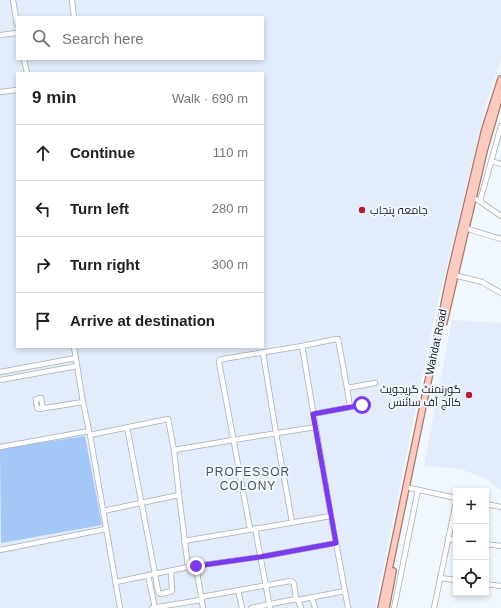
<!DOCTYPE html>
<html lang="en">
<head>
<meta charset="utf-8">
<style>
  body { margin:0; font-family:Arial,Cairo,sans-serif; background:#f6f6f6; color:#202124 }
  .controls { position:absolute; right:12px; bottom:12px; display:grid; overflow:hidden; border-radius:0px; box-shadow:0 2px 6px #0003 }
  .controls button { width:36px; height:36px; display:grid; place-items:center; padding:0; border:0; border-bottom:1px solid #e0e0e0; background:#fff; color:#202124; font:20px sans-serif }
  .stop { position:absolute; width:12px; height:12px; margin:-9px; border:3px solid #7c3aed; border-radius:50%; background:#fff }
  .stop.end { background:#7c3aed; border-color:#fff; box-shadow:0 1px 4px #0008 }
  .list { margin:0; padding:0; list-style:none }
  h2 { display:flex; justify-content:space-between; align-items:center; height:52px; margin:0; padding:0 16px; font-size:17px }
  h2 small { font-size:13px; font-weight:400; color:#757577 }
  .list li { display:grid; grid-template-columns:26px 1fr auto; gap:12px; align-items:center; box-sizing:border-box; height:56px; padding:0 16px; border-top:1px solid #e0e0e0 }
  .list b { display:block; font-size:15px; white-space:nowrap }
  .list em { font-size:13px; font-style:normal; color:#757577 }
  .icon { flex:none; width:22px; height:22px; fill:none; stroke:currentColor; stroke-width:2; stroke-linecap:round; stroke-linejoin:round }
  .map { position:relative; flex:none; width:501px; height:608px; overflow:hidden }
  .search { position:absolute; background:#fff; box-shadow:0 2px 6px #0003; left:16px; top:16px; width:248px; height:44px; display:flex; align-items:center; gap:10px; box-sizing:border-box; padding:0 14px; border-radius:0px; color:#757577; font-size:15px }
  .panel { position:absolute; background:#fff; box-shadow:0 2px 6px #0003; left:16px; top:72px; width:248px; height:276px; border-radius:0px }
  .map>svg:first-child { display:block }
  .built { fill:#e2ecfa; fill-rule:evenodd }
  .green { fill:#a3c7f6 }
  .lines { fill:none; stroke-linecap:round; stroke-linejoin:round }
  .minor-casing { stroke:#a9aeb5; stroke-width:6 }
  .major-casing { stroke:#a97769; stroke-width:8 }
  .minor { stroke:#fff; stroke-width:4.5 }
  .major { stroke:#facbbe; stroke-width:5.5 }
  .route { stroke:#7c3aed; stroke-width:5 }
  .poi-dot { fill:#b11e36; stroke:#f1f7fe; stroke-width:1.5 }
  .labels { text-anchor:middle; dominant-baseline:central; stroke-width:4; stroke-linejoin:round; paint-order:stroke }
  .poi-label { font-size:11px; fill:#181a1d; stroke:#f1f7fe; text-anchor:start }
  .street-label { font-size:11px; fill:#181a1d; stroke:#f1f7fe }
  .neighbourhood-label { font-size:12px; letter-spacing:1px; fill:#4f5359; stroke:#f1f7fe }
</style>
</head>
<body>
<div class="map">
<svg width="501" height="608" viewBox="0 0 501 608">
  <rect width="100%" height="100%" fill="#f1f7fe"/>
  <g class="built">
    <path d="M0,0H501V60L486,105L435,314L375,608H0ZM17,17H263V59H17ZM17,73H263V347H17Z"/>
    <path d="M452,320L501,323V490L498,489L489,480L463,470L454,468L424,466Z"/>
  </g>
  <path class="green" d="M85,436L102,525L1,543L0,449Z"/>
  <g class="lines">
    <g class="minor-casing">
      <g id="minor">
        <path d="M13,0L17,24"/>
        <path d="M72,0L74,17"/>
        <path d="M0,35L17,33"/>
        <path d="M24,59L27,73"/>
        <path d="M0,92L17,90"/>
        <path d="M491,161L501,164"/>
        <path d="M471,197L480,201L482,203L501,216"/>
        <path d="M480,201L501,126"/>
        <path d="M465,228L501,239"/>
        <path d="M454,275L482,282L501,293"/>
        <path d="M74,347L83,402L90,435L120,608"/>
        <path d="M263,353L276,433L292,522"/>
        <path d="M0,372L76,358"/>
        <path d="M0,380L77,366"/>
        <path d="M347,388L375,383"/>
        <path d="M36,403V399L41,398L43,408"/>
        <path d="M37,406V408L39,409L83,402"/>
        <path d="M313,414L362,405"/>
        <path d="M127,427L155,574L158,591L159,593L161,594L172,591L171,571"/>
        <path d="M90,435L168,419L174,450L179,495"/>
        <path d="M0,447L89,431"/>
        <path d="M174,450L233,440L316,427"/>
        <path d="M410,488L456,498"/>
        <path d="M486,504L501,507"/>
        <path d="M103,511L179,495L188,567L260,557L336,543"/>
        <path d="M255,528L270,608"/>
        <path d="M250,529L219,362L220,360L223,359L302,346"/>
        <path d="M448,539L456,540"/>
        <path d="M184,541L331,516"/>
        <path d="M486,544L501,546"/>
        <path d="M0,550L106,529"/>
        <path d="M196,566L203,608"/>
        <path d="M148,575L155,608"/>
        <path d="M440,578L456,580"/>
        <path d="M116,582L188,567"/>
        <path d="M486,584L501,586"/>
        <path d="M238,590L242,608"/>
        <path d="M201,597L290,581L293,582L294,584L296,599"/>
        <path d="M312,598L315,608"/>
        <path d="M298,600L345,591"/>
        <path d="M152,608L201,600"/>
        <path d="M251,608L296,599L299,602L301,608"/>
        <path d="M348,608L331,516L302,346L336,339H338L347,388L350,407"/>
        <path d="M394,608L418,490"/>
        <path d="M434,608L456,502"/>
      </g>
    </g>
    <g class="major-casing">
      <g id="major">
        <path d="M444,322L484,151L501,92"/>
        <path d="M381,608L450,276L485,129L501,79"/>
        <path d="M386,608L393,571"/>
      </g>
    </g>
    <use href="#minor" class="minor"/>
    <use href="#major" class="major"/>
  </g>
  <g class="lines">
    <path class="route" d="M196,566L260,557L336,543L313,414L362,405"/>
  </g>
  <g class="poi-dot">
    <circle cx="362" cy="210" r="4"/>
    <circle cx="469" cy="395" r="4"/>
  </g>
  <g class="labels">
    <g class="poi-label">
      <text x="370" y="210">جامعہ پنجاب</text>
      <text x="461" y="389" text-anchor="end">گورنمنٹ گریجویٹ<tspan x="461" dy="13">کالج آف سائنس</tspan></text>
    </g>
    <g class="street-label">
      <text transform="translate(436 342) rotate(-78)">Wahdat Road</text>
    </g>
    <g class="neighbourhood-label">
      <text x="248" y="472">PROFESSOR<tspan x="248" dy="14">COLONY</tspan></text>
    </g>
  </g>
</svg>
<div class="controls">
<button>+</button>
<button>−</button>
<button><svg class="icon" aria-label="locate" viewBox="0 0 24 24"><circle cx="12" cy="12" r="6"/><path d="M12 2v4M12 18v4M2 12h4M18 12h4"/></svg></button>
</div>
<div class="stop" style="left:362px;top:405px"></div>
<div class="stop end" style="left:196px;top:566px"></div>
<div class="search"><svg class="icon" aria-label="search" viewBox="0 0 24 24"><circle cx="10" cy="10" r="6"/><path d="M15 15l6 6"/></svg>Search here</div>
<section class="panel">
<h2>9 min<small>Walk · 690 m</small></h2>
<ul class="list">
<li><svg class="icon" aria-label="ahead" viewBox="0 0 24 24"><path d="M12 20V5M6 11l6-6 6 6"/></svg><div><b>Continue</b></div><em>110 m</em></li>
<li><svg class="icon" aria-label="left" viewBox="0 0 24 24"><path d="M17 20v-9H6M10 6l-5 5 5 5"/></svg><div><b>Turn left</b></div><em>280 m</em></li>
<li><svg class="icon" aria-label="right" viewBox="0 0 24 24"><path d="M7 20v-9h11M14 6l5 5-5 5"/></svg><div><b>Turn right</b></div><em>300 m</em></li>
<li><svg class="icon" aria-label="arrive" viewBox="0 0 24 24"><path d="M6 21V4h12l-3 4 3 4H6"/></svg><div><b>Arrive at destination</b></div></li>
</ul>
</section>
</div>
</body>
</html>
